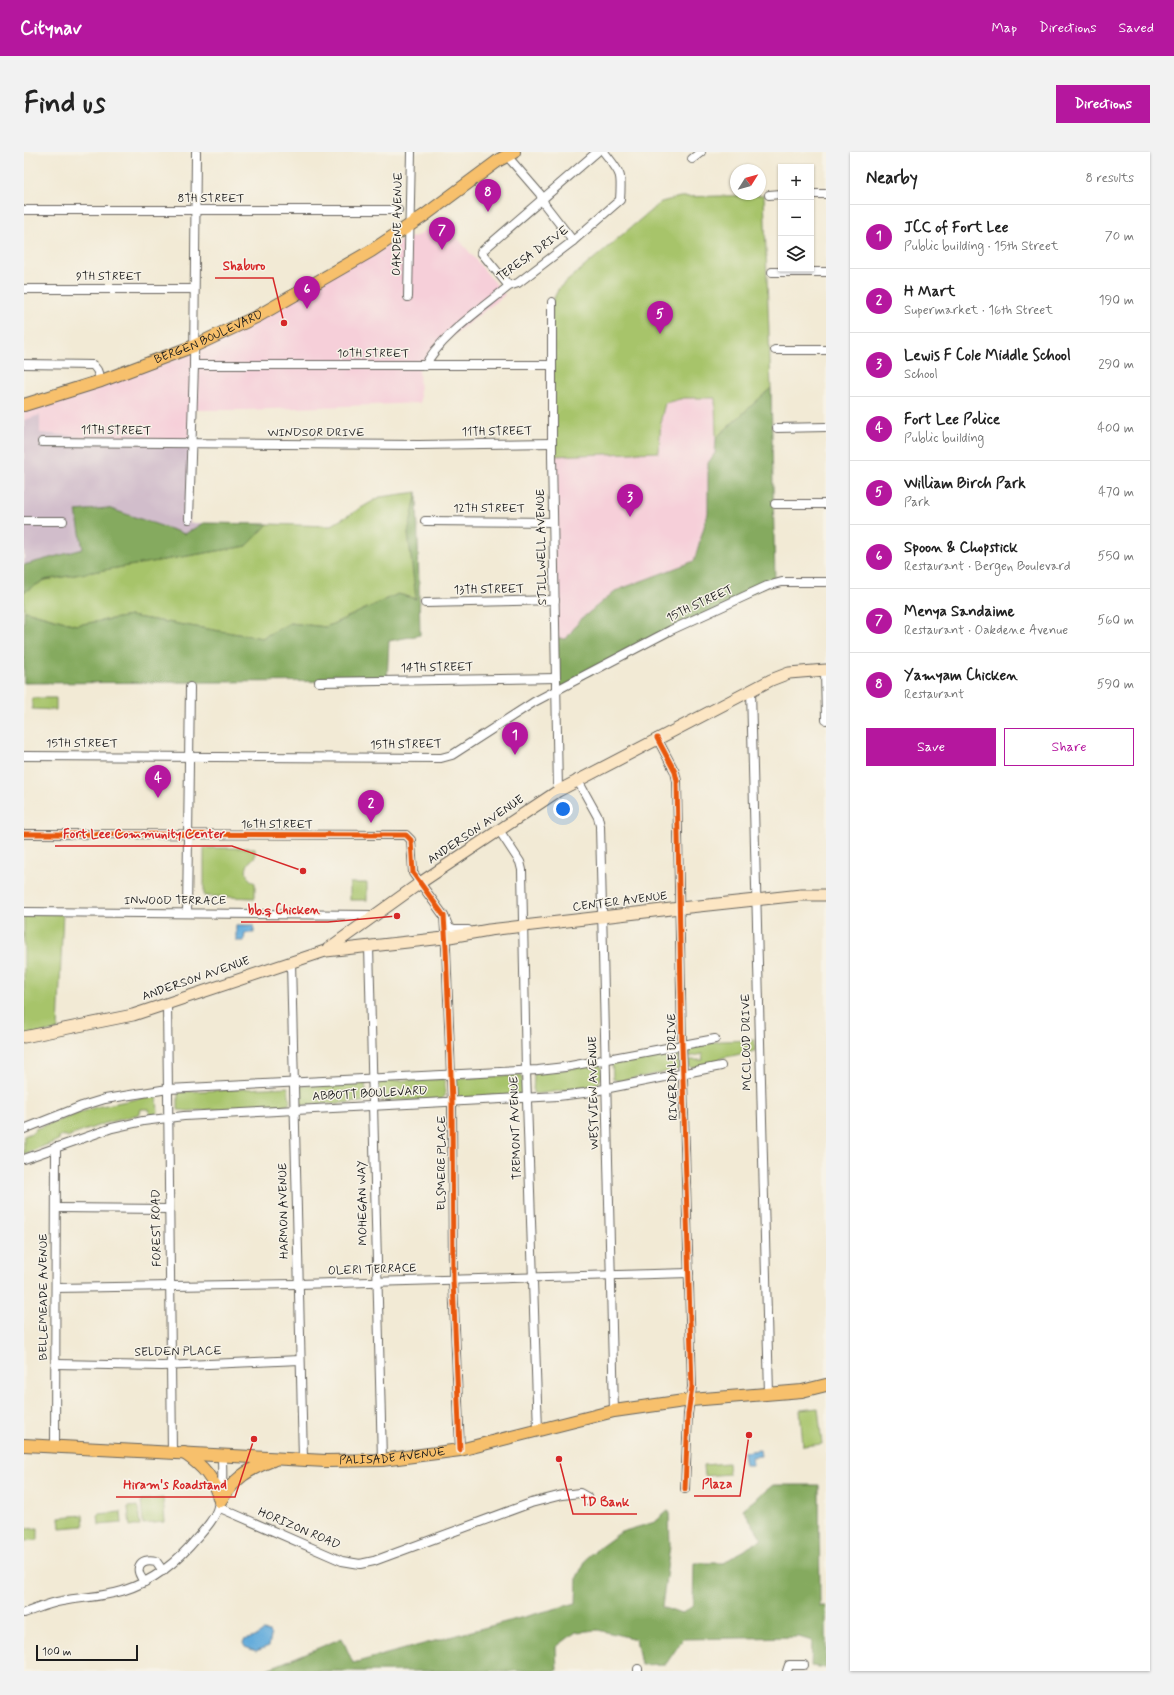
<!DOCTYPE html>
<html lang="en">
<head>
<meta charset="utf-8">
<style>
  body { margin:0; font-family:Mynerve,sans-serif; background:#f2f2f2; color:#222 }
  .controls { position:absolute; right:12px; top:12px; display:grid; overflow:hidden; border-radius:0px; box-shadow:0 1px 3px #0004 }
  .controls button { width:36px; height:36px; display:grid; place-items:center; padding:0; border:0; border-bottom:1px solid #e0e0e0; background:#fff; color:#222; font:20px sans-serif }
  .compass { position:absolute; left:706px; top:12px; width:36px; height:36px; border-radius:50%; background:#fff; box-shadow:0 1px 3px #0004; rotate:53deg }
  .scale { position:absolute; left:12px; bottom:10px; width:102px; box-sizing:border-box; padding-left:4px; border:2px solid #1c1c1c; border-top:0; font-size:11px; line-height:14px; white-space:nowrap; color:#1c1c1c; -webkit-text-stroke:3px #f7f3e8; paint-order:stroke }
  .you { position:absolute; left:539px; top:657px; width:14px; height:14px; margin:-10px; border:3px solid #fff; border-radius:50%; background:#1a73e8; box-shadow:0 0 0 6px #1a73e833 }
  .badge { display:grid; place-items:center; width:26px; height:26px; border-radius:50%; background:#b5179e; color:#fff; font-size:13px; font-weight:700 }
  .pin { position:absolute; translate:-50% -33px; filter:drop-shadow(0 1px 2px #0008) }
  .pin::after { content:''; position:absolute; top:21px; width:14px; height:12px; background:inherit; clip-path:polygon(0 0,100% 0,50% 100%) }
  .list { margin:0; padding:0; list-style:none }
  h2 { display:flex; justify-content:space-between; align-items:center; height:52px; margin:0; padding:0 16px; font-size:17px }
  h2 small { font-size:13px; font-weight:400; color:#767676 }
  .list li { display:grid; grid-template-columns:26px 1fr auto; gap:12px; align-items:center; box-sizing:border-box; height:64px; padding:0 16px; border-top:1px solid #e0e0e0 }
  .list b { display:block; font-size:15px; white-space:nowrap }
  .list p { margin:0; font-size:13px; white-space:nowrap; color:#767676 }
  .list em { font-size:13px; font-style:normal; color:#767676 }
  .actions { display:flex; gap:8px; padding:12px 16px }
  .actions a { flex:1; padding:9px 0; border:1px solid #b5179e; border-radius:0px; text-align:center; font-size:14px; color:#b5179e }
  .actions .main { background:#b5179e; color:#fff }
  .icon { flex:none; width:22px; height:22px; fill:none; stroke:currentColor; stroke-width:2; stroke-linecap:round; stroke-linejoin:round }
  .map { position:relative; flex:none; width:802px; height:1519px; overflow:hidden; border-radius:0px }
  header { display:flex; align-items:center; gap:24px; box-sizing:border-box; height:56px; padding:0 20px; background:#b5179e; color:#fff }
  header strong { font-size:19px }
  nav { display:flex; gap:22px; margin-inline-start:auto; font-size:14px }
  .intro { display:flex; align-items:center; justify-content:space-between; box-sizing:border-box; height:96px; padding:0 24px }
  h1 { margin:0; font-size:28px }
  .button { padding:10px 18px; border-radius:0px; background:#b5179e; color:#fff; font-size:14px; font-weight:700 }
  main { display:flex; gap:24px; padding:0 24px }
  aside { flex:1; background:#fff; border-radius:0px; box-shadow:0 1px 3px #0004 }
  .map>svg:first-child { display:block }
  .built { fill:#f6cfd9 }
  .industrial { fill:#d1bdcb }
  .green { fill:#a7c46b; stroke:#627044 }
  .forest { fill:#85aa5f; stroke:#50633e }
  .water { fill:#63acdb; stroke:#40647c }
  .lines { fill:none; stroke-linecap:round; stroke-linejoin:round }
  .street-casing { stroke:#67645d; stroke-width:10 }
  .secondary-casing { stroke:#67645d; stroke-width:13 }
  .primary-casing { stroke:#67645d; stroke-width:14 }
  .street { stroke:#fff; stroke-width:8 }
  .secondary { stroke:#fce6c4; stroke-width:11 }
  .primary { stroke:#f7c06c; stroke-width:12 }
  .cycleway-casing { stroke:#f7f3e8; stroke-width:8 }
  .cycleway { stroke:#e8590c; stroke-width:5 }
  .labels { text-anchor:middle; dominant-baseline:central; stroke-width:3; stroke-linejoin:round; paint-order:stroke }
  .street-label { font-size:12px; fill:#1c1c1c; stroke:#f7f3e8 }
  .leader { fill:none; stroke:#d62828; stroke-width:1.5 }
  .callout-dot { fill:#d62828; stroke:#f7f3e8; stroke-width:1.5 }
  .callout-label { font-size:13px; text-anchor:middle; font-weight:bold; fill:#d62828; stroke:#f7f3e8; stroke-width:3; stroke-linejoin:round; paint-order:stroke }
</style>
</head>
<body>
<header>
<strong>Citynav</strong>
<nav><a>Map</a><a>Directions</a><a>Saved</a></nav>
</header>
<div class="intro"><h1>Find us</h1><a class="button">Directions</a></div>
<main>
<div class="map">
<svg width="802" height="1519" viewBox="0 0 802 1519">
  <rect width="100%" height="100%" fill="#f7f3e8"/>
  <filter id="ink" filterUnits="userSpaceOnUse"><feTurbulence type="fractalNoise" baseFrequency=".025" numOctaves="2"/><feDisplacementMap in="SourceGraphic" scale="8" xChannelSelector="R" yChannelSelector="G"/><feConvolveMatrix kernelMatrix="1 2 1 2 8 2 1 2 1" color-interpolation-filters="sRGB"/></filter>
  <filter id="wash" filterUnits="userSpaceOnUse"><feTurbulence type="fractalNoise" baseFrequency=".012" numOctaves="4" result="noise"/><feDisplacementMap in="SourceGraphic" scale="16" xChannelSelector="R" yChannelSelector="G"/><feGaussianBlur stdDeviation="0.9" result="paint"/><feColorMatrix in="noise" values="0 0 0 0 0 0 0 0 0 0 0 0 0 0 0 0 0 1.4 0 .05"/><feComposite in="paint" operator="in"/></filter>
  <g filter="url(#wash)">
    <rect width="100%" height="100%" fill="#f2ead5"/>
    <g class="built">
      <path d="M417,66L481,143L422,189L395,214L396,251L222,258H168L166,292L15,282L0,268V253L170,194L347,99L395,83Z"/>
      <path d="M660,246H691V301L684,311V361L670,409L591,439L556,468L542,487L531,486L528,304L635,300L637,267L642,251Z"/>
    </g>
    <path class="industrial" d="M16,263V281L167,295L166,371H179L161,382L84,356L52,359L60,397L0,413V268Z"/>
    <g class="green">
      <path d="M740,43L747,236L692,286L691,246H660L641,251L637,267L635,300L528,304V150L535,136L637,50L656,45Z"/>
      <path d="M393,340L384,381L393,447L374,442L302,475L266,471L238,486L106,464L52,473L2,459L0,460V440L21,428L223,394L244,372L306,374L356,345Z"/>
      <path d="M8,546H32V558L8,557Z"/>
      <path d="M180,696H231V705C220,712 219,725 231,731V746L180,744Z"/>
      <rect x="326" y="731" width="17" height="17"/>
      <path d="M0,760H39L34,878L0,885Z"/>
      <path d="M731,888V899L697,906L694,910L668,916L665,914V908H679L678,902L665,905L666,896L696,889Z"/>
      <path d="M652,898L655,900V916L653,918L596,929L589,927L588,910Z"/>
      <path d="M576,912C579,919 579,929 571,934L513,942L509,941L510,922Z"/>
      <path d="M498,923L499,942L434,946L431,943V928L434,926Z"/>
      <path d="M419,927L421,929V944L418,947L358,949L354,945V932L356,929Z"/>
      <path d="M341,930L343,947L338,950L279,953L275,950V937L277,934Z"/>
      <path d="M264,935L266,950L263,954L164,959L154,958V940Z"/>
      <path d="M133,943L134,962L126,963L125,957H117L116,962L82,971L43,985L40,983L35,986V988L0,1002V984L10,980L11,977L72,955Z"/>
      <path d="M794,1256L798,1292L779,1294L776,1258Z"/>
      <path d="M704,1311L705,1322L681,1324L680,1313Z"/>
      <path d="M139,1346L141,1370L119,1372L117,1348Z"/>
      <path d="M114,1354L116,1374H106L104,1355Z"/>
      <path d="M97,1360L98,1371L75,1373L74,1362Z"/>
      <path d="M59,1363L60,1374L36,1376L35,1365Z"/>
      <path d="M14,1376V1388L0,1389V1377Z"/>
    </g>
    <g class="forest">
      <path d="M747,236L751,431L742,434L532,539L531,486L542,487L556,468L591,439L670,409L684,361V311L691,301L692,286Z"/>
      <path d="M393,340L396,483L365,489L363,529L0,531V460L1,459L52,473L106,464L238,486L266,471L302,475L374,442L392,447L384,381Z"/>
      <path d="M84,356L161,382L179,371L244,372L223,394L21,428L0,440V413L59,397L52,359Z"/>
      <path d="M749,1333H795L796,1454H802V1516L787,1514L788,1489L775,1485L659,1487L642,1512L617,1513L612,1487L574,1478L552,1480L532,1495L533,1518L526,1519H239L318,1486L329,1511L552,1451L553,1425L564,1404L597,1380L631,1370L645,1358L646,1394L638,1455L657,1462L669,1454L670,1411H699L738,1387L719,1357Z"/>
    </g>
    <g class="water">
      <path d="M212,773H230V781H221L220,789H212Z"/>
      <path d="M736,1298L737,1304L728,1305L729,1313H721L719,1300Z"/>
      <path d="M239,1479L245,1480L247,1484L245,1494L232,1499L221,1495L219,1491L220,1488L231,1485Z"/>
    </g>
  </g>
  <g filter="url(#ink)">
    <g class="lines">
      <g class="street-casing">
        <g id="street">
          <path d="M484,5L516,42L521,53L549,89"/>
          <path d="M668,7L677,0"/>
          <path d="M787,42H802"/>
          <path d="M745,43L757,42"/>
          <path d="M0,58H374"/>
          <path d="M748,120H802"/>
          <path d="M485,134L457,100L573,0"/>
          <path d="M0,137H170"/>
          <path d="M384,145L387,0"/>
          <path d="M528,150V304L534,639"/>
          <path d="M751,198H802"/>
          <path d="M0,212L69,213L73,218L77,229"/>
          <path d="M170,213H528"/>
          <path d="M401,214C415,185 460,155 485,134L494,131L549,89L596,48C598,20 597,22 580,0"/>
          <path d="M753,276L802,275"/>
          <path d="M18,290L395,293L528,291"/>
          <path d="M751,352H802"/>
          <path d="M165,367L170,213L172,0"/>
          <path d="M0,369H39"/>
          <path d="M401,369L529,370"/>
          <path d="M401,451L531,448"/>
          <path d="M801,518L802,568"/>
          <path d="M295,530L532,526"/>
          <path d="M727,538L745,1242"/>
          <path d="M633,586L651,620L653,629L658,893L668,1235L664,1262L661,1337"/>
          <path d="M0,604L417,606L428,603L510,550L647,478L743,434L758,430H802"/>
          <path d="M553,627L574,665L576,674L590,1259"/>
          <path d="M475,678L496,710L498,718L502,919L514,1279"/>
          <path d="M0,682L382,683L387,688L389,721L420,764L422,796L428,950L429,1128L436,1298"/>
          <path d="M0,760L350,763"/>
          <path d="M163,761L166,535"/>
          <path d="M421,766L425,776L430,778H444"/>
          <path d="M345,794L358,1308"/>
          <path d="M267,810L279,1307"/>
          <path d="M143,851L148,1300"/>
          <path d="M0,977L58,954L81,947L144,937L514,918L541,915L691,887"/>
          <path d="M0,1007L88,976L119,969L160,964L534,944L560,941L697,914"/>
          <path d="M32,1056L145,1057"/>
          <path d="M32,1136L274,1132L665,1121"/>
          <path d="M32,1212L138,1214L276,1208"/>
          <path d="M31,1295L32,995"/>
          <path d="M194,1355L318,1409L336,1412L350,1409L507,1351L538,1343L556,1341L563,1345L564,1349"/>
          <path d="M121,1430C109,1418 115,1405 132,1409L139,1419"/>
          <path d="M0,1461C12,1457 25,1451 38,1449C58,1445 78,1445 98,1439C130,1429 153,1410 174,1385C182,1376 191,1366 194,1355C200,1338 198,1320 198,1303"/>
          <path d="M614,1519V1517"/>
          <path d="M763,1519L765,1513H780"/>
        </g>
      </g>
      <g class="secondary-casing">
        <g id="secondary">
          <path d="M302,799L420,786L465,778L656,756L777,743H802"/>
          <path d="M0,885L109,863L301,799L396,731L534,639L747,528L765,521L802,518"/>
        </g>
      </g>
      <g class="primary-casing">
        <g id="primary">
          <path id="s1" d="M0,253L77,229L170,194L234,164L347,99L401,63L475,8L490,0"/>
          <path id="s2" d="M0,1293L302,1309L358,1308L436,1298L590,1259L667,1248L778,1239L802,1233"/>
          <path d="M160,1301C179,1314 190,1326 196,1349"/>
          <path d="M196,1349C212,1325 223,1318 249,1308"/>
        </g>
      </g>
      <use href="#street" class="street"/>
      <use href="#secondary" class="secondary"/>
      <use href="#primary" class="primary"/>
      <g class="cycleway-casing">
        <g id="cycleway">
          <path d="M633,586L651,620L653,629L658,893L668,1235L664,1262L661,1337"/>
          <path d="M0,682L382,683L387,688L389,721L420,764L422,796L428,950L429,1128L436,1298"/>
        </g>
      </g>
      <use href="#cycleway" class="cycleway"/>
    </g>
  </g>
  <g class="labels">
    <g class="street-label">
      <text x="187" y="47">8TH STREET</text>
      <text transform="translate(374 72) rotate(-89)">OAKDENE AVENUE</text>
      <text transform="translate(509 102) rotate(-36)">TERESA DRIVE</text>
      <text x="85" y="125">9TH STREET</text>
      <text stroke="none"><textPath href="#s1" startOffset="197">BERGEN BOULEVARD</textPath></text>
      <text x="349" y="202">10TH STREET</text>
      <text transform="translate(92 279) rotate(1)">11TH STREET</text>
      <text transform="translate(473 280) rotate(-1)">11TH STREET</text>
      <text x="292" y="281">WINDSOR DRIVE</text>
      <text x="465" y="357">12TH STREET</text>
      <text transform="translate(518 395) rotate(-91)">STILLWELL AVENUE</text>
      <text transform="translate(465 438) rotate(-1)">13TH STREET</text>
      <text transform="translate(676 452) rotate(-25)">15TH STREET</text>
      <text transform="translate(413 516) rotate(-1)">14TH STREET</text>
      <text x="58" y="592">15TH STREET</text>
      <text transform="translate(382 593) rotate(-1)">15TH STREET</text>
      <text x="253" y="673">16TH STREET</text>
      <text transform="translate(452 678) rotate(-34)">ANDERSON AVENUE</text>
      <text x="151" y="749">INWOOD TERRACE</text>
      <text transform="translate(596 750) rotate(-7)">CENTER AVENUE</text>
      <text transform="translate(172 827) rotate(-19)">ANDERSON AVENUE</text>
      <text transform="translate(723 890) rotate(-91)">MCCLOUD DRIVE</text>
      <text transform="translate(649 915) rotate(-91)">RIVERDALE DRIVE</text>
      <text transform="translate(570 941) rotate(-91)">WESTVIEW AVENUE</text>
      <text transform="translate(346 942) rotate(-3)">ABBOTT BOULEVARD</text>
      <text transform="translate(492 976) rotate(-92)">TREMONT AVENUE</text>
      <text transform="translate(418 1011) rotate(-90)">ELSMERE PLACE</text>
      <text transform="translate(339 1051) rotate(-91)">MOHEGAN WAY</text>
      <text transform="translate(260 1059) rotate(-91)">HARMON AVENUE</text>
      <text transform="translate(133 1076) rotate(-91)">FOREST ROAD</text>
      <text transform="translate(348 1118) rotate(-2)">OLERI TERRACE</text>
      <text transform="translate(20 1145) rotate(-90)">BELLEMEADE AVENUE</text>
      <text transform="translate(154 1200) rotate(-1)">SELDEN PLACE</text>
      <text stroke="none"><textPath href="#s2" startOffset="369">PALISADE AVENUE</textPath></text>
      <text transform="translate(275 1377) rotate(23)">HORIZON ROAD</text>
    </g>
  </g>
  <path class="leader" d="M260 171L249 126H191M279 719L208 694H31M373 764L304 770H217M725 1283L716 1344H670M230 1287L211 1345H92M535 1307L549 1362H613"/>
  <g class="callout-dot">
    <circle cx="260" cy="171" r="4"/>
    <circle cx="279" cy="719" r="4"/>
    <circle cx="373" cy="764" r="4"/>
    <circle cx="725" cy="1283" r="4"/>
    <circle cx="230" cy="1287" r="4"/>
    <circle cx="535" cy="1307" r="4"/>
  </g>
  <g class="callout-label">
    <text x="220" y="118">Shaburo</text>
    <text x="120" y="686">Fort Lee Community Center</text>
    <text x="260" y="762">bb.q Chicken</text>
    <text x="693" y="1336">Plaza</text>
    <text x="151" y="1337">Hiram's Roadstand</text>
    <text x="581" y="1354">TD Bank</text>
  </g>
</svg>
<div class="controls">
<button>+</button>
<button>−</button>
<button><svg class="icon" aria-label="layers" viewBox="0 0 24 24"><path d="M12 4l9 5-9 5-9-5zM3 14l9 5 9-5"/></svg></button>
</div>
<svg class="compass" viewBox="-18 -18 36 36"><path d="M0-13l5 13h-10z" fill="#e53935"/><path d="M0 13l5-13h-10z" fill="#767676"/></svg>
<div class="scale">100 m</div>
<div class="you"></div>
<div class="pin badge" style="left:491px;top:603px">1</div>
<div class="pin badge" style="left:347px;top:671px">2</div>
<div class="pin badge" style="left:606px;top:365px">3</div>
<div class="pin badge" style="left:134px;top:646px">4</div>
<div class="pin badge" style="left:636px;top:182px">5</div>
<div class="pin badge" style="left:283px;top:157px">6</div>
<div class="pin badge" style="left:418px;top:98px">7</div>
<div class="pin badge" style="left:464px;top:60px">8</div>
</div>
<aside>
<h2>Nearby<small>8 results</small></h2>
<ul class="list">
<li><span class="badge">1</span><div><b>JCC of Fort Lee</b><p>Public building · 15th Street</p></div><em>70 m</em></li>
<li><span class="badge">2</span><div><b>H Mart</b><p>Supermarket · 16th Street</p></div><em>190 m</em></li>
<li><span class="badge">3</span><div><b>Lewis F Cole Middle School</b><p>School</p></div><em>290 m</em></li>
<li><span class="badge">4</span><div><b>Fort Lee Police</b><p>Public building</p></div><em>400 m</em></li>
<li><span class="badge">5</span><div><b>William Birch Park</b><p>Park</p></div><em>470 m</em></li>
<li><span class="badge">6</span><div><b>Spoon &amp; Chopstick</b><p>Restaurant · Bergen Boulevard</p></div><em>550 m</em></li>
<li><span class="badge">7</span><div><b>Menya Sandaime</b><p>Restaurant · Oakdene Avenue</p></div><em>560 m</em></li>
<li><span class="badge">8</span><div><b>Yamyam Chicken</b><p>Restaurant</p></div><em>590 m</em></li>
</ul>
<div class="actions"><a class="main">Save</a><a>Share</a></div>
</aside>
</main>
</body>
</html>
